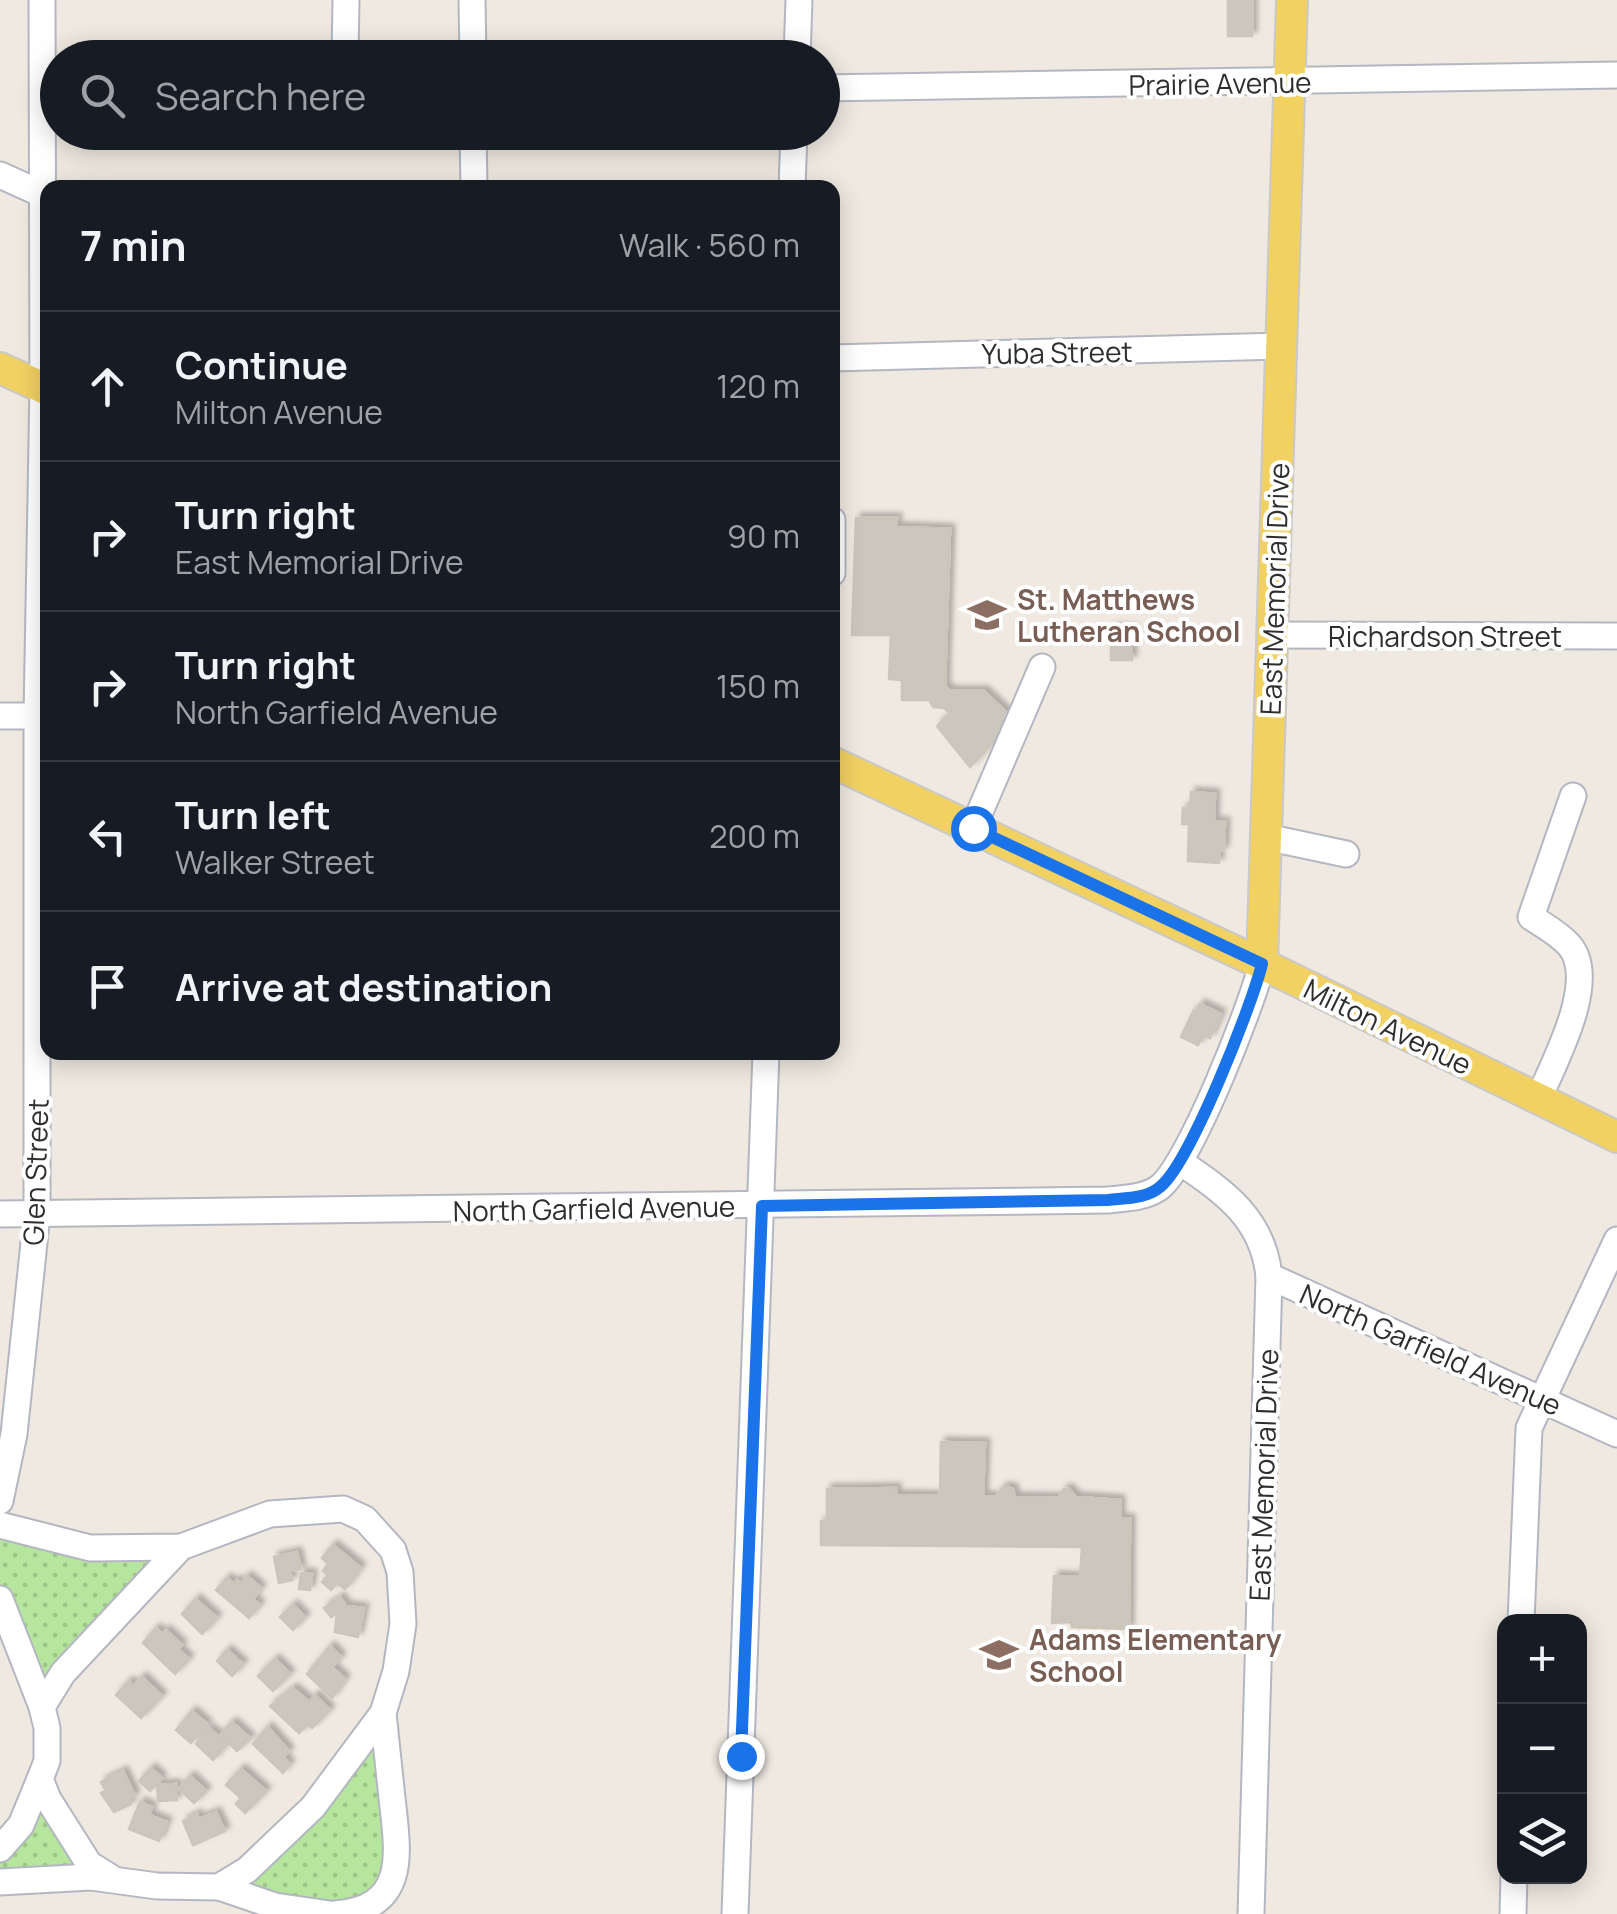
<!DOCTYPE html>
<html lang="en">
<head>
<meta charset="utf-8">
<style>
  body { margin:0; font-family:Manrope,sans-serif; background:#20242c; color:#f1f3f6 }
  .controls { position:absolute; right:30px; bottom:30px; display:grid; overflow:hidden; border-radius:20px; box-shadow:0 5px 25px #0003 }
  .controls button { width:90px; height:90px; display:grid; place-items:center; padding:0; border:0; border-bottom:2px solid #363941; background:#171b24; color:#f1f3f6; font:50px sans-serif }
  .stop { position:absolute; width:30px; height:30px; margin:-22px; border:8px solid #1a73e8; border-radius:50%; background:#fff }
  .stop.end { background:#1a73e8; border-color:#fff; box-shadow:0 2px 10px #0008 }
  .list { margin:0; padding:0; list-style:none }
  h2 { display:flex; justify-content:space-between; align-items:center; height:130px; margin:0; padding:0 40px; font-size:42px }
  h2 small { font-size:32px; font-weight:400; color:#9ea1a6 }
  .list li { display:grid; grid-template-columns:65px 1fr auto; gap:30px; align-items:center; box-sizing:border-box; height:150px; padding:0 40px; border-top:2px solid #363941 }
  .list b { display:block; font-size:38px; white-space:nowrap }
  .list p { margin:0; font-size:32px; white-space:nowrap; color:#9ea1a6 }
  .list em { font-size:32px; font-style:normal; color:#9ea1a6 }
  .icon { flex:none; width:55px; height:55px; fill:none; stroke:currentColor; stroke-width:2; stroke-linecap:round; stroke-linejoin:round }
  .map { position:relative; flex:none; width:1617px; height:1914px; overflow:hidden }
  .search { position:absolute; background:#171b24; box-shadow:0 5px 25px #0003; left:40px; top:40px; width:800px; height:110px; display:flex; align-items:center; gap:25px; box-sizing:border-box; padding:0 35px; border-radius:55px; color:#9ea1a6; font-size:38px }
  .panel { position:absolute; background:#171b24; box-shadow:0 5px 25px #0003; left:40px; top:180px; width:800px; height:880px; border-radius:20px }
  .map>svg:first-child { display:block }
  .grass { fill:url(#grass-dots) }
  .building { fill:#cbc7bf; stroke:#cbc5ba; stroke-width:2.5; filter:url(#shadow) }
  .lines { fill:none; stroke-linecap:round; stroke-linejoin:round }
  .minor-casing { stroke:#b4b7c1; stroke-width:29 }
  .major-casing { stroke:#c9c9c9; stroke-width:34 }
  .minor { stroke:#fff; stroke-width:25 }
  .major { stroke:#f2d163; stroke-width:30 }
  .route { stroke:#1a73e8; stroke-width:12 }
  .labels { text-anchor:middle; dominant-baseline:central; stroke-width:8; stroke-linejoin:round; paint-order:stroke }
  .street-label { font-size:28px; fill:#2e2e2e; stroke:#fff }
  .education-label { font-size:28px; font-weight:bold; fill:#785e54; stroke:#fff; text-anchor:start }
</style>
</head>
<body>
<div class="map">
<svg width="1617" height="1914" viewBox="0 0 1617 1914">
  <defs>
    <pattern id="grass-dots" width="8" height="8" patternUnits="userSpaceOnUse" patternTransform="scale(2.5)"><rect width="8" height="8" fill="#b6e59e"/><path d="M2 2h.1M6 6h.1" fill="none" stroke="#9dc588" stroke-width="1.8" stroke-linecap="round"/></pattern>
    <filter id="shadow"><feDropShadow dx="4.5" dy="-4.5" stdDeviation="2.5" flood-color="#0004"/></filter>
  </defs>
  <rect width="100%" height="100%" fill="#efe9e1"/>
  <g class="grass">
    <path d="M0,1525L181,1547L42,1707L0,1599Z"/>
    <path d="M383,1713L397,1845L367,1909L219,1887L247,1870Z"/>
    <path d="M40,1779L89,1864L0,1882V1849Z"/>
  </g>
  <g class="building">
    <rect x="1228" y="0" width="24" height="36"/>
    <path d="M856,518H897L896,527L950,529L945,686L950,691H984L1009,715L1000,724L1005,730L970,767L937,726L950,713L944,708L933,707L929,700H902V680L889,679L891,635H852Z"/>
    <path d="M1111,629H1131L1132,660H1111Z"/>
    <path d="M1191,792L1215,794L1214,822H1225L1224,850H1219V863L1188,861L1189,824H1182L1183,808H1190Z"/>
    <path d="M1200,1004L1221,1014L1210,1038L1203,1035L1198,1045L1181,1037L1194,1010L1197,1012Z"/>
    <path d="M941,1442L985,1443L983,1496L996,1497L1002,1488L1008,1487L1013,1489L1015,1497L1059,1498L1064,1489H1069L1076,1497L1120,1500V1519H1130L1129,1629L1072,1627L1071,1622L1052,1623L1054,1576L1080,1577L1082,1547L821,1545V1521L827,1520V1489L896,1488V1495L940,1496Z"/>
    <path d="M333,1545L361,1568L345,1589L337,1583L331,1590L322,1582L328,1575L323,1571L328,1564L322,1558Z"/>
    <path d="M297,1552L301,1569L290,1571L292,1580L279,1583L274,1557Z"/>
    <path d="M301,1573L312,1574L310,1590L299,1589Z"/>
    <path d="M247,1576L261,1588L253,1599L260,1605L249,1618L216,1590L227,1578L234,1584L237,1580L241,1583Z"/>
    <path d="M340,1597L346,1606L364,1608L358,1637L335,1632L337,1613L331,1617L324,1608Z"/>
    <path d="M196,1599L217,1618L202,1634L182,1614Z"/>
    <path d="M293,1605L305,1617L293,1630L280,1617Z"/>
    <path d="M156,1628L162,1634L166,1630L182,1645L178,1649L189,1659L175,1674L143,1643Z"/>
    <path d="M330,1646L341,1657L332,1667L345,1679L332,1698L307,1674Z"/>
    <path d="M227,1650L243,1664L232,1676L217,1661Z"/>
    <path d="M275,1659L290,1674L273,1691L258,1676Z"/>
    <path d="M142,1677L162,1696L141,1718L116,1695L129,1681L133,1686Z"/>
    <path d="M293,1688L309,1702L315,1695L330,1710L312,1728L308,1724L299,1733L270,1706Z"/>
    <path d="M192,1711L207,1724L191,1743L176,1730Z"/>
    <path d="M232,1722L250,1738L237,1751L220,1735Z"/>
    <path d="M268,1727L289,1751L283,1757L290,1764L283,1773L253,1744Z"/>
    <path d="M209,1728L227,1744L213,1760L196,1744Z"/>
    <path d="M151,1768L162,1778L150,1791L139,1781Z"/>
    <path d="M241,1769L266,1791L245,1813L236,1804L241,1798L226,1785Z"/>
    <path d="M123,1771L135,1796L129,1799L131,1804L114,1812L101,1793L106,1791L101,1782Z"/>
    <path d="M190,1776L206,1791L194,1803L179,1789Z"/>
    <path d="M176,1784L177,1800L158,1801L157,1785Z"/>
    <path d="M140,1802L152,1807L149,1815L167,1822L159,1841L129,1829Z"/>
    <path d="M216,1812L225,1831L193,1845L183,1821L197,1814L199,1819Z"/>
  </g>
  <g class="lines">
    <g class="minor-casing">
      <g id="minor">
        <path d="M472,0L473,58"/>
        <path d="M345,58L346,0"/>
        <path d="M797,58L799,0"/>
        <path d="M822,88L1617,75"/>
        <path d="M473,132L474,188"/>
        <path d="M0,175L42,194"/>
        <path d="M792,188L794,132"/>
        <path d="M832,358L1282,346"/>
        <path d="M832,520V573"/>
        <path d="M1272,635L1617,636"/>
        <path d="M0,716H37"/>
        <path d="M973,828L1042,667"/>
        <path d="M1266,837L1346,854"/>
        <path d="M1538,1100C1553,1064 1600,980 1569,945C1558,933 1543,925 1531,917L1573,796"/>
        <path d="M1180,1162C1225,1192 1263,1219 1269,1276L1617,1434"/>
        <path d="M0,1214L1108,1200C1125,1198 1146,1198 1160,1187C1190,1163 1252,1005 1262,964"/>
        <path d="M0,1501L14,1434L37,1214V716L43,388L42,0"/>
        <path d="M0,1525L90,1548L181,1547L270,1514L343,1509L365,1519L393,1550L400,1572L403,1624L396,1671L383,1713L313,1807L247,1870L219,1887L157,1886L91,1877L0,1882"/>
        <path d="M0,1599L42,1707"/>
        <path d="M1521,1622L1529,1428L1617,1240"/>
        <path d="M0,1849L21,1825L40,1779"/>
        <path d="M110,1877L89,1864L48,1799L40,1779L47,1761V1728L42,1707L63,1673L181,1547"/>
        <path d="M219,1887L275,1906L330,1914"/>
        <path d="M335,1914C409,1908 398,1853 392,1798C389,1769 386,1741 383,1713"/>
        <path d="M735,1914L766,1052"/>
        <path d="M1251,1914L1269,1276"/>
        <path d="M1513,1914L1514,1876"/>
      </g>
    </g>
    <g class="major-casing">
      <g id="major">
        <path d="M0,368L48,390"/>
        <path d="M832,762L1262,964L1617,1137"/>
        <path d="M1262,964L1292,0"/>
      </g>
    </g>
    <use href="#minor" class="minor"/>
    <use href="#major" class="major"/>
  </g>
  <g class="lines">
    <path class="route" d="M741,1756L762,1206L1108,1200C1125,1198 1146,1199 1160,1187C1190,1163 1252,1005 1262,964L973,828"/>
  </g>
  <defs>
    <g id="school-bare" transform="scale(3)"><path d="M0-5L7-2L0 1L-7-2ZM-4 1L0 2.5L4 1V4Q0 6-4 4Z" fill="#8d6e63" stroke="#fff" stroke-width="2.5" paint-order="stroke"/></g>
  </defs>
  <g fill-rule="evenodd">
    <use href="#school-bare" x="987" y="615"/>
    <use href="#school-bare" x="999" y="1655"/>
  </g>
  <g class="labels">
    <g class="street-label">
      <text transform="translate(1220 83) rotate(-1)">Prairie Avenue</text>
      <text transform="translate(1057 352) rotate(-1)">Yuba Street</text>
      <text transform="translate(1274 589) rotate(-88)">East Memorial Drive</text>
      <text x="1445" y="636">Richardson Street</text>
      <text transform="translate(1388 1026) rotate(26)">Milton Avenue</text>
      <text transform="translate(35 1172) rotate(-88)">Glen Street</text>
      <text transform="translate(594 1208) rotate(-1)">North Garfield Avenue</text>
      <text transform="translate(1431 1349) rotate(24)">North Garfield Avenue</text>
      <text transform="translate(1263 1475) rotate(-88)">East Memorial Drive</text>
    </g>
    <g class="education-label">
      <text x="1017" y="599">St. Matthews<tspan x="1017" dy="32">Lutheran School</tspan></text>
      <text x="1029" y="1639">Adams Elementary<tspan x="1029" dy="32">School</tspan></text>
    </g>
  </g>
</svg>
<div class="controls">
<button>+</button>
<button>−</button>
<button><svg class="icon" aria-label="layers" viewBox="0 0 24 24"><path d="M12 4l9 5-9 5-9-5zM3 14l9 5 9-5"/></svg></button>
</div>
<div class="stop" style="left:973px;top:828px"></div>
<div class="stop end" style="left:741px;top:1756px"></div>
<div class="search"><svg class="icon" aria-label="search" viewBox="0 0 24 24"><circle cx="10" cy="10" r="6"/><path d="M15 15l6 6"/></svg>Search here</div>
<section class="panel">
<h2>7 min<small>Walk · 560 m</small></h2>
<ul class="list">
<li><svg class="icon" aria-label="ahead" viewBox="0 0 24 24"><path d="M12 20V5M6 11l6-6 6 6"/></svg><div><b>Continue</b><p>Milton Avenue</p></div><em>120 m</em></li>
<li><svg class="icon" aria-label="right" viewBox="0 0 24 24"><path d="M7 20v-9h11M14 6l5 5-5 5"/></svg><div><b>Turn right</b><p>East Memorial Drive</p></div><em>90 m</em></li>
<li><svg class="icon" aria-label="right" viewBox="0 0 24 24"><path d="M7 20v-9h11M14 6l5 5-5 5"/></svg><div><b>Turn right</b><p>North Garfield Avenue</p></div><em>150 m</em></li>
<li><svg class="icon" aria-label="left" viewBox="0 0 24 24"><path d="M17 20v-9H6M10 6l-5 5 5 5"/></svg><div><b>Turn left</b><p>Walker Street</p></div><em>200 m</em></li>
<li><svg class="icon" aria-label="arrive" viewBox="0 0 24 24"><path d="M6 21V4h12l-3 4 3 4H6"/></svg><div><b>Arrive at destination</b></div></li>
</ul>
</section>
</div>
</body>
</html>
